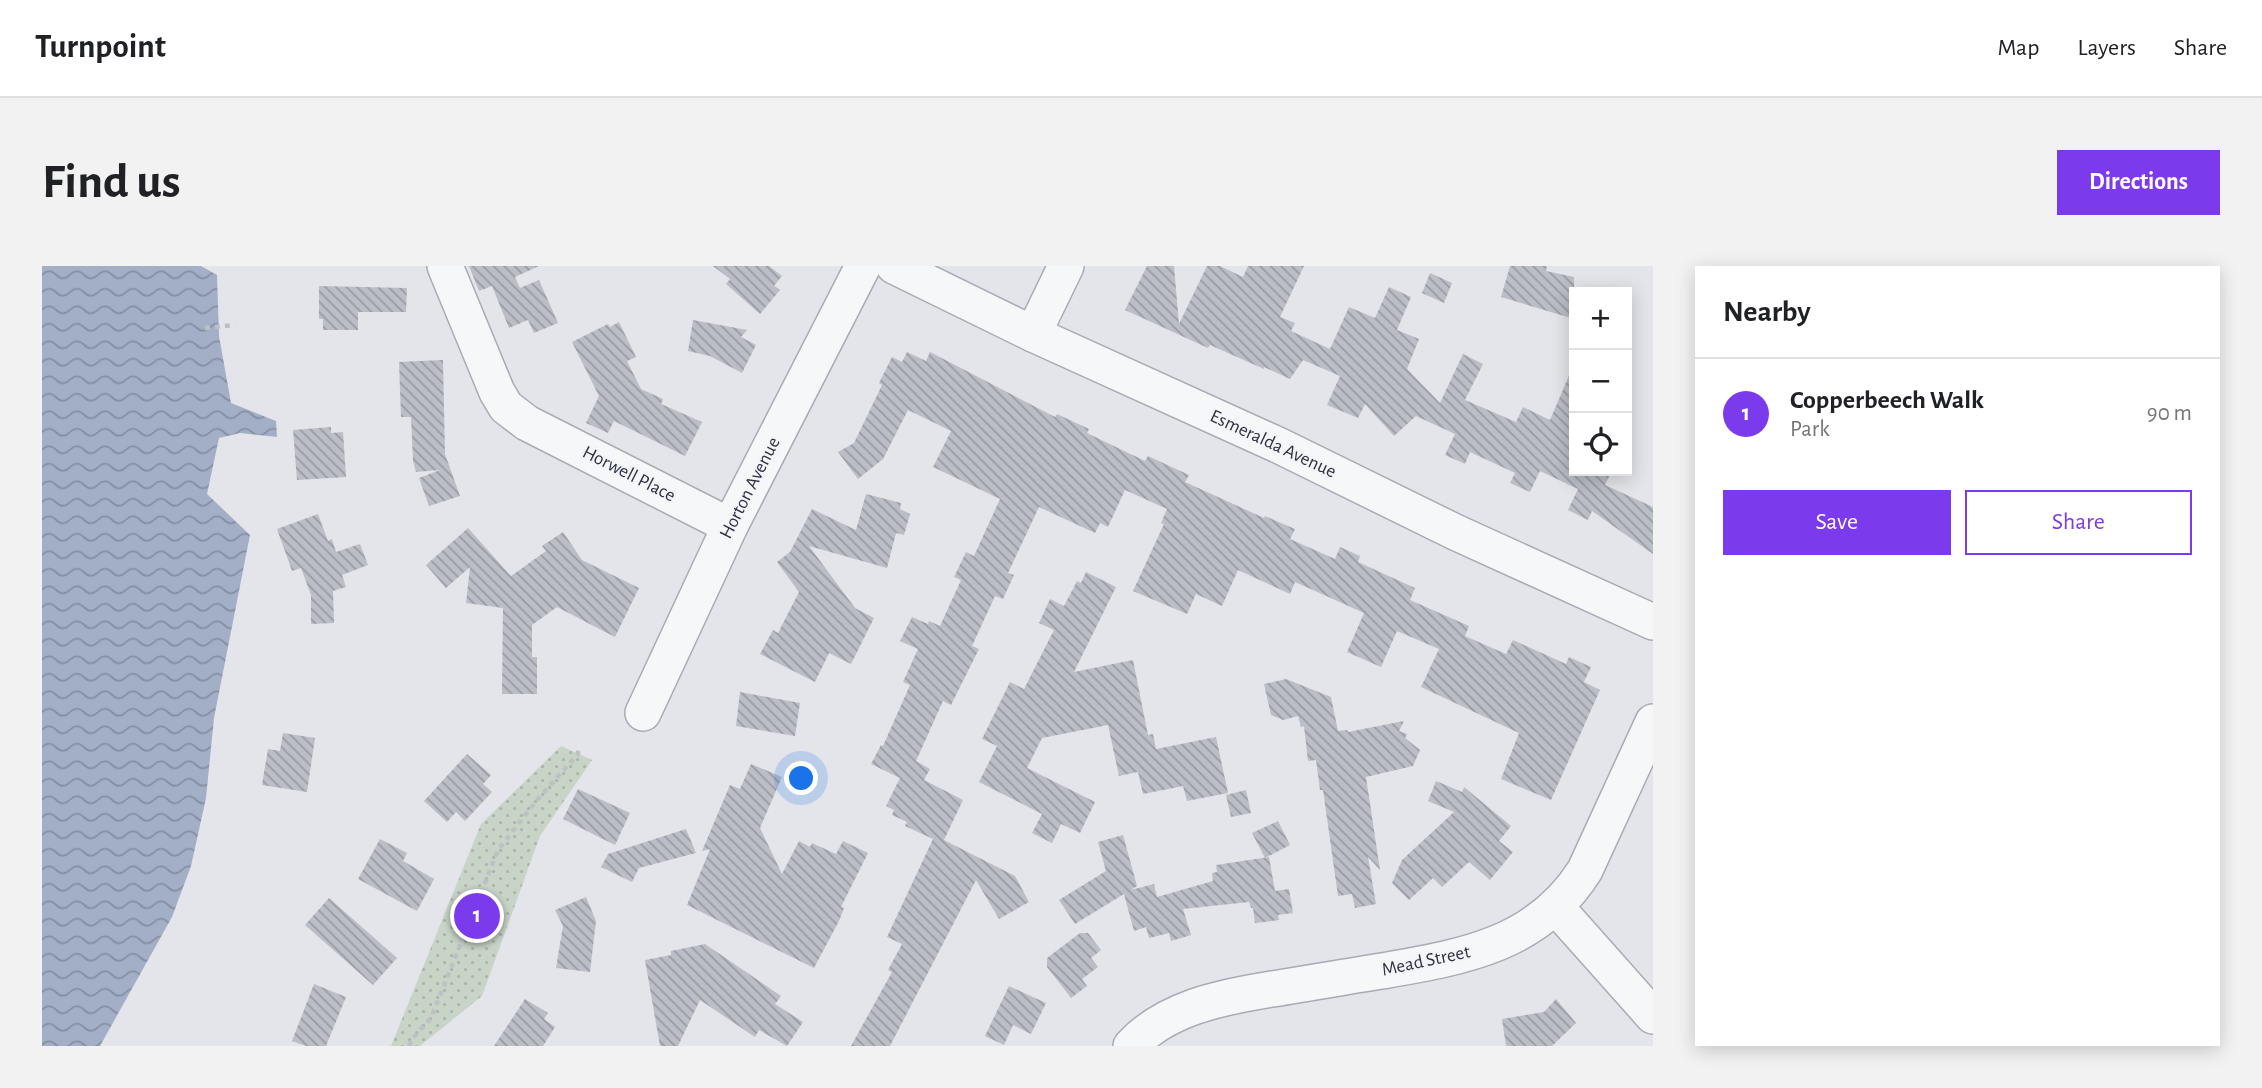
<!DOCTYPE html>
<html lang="en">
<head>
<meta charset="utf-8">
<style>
  body { margin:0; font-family:"Alegreya Sans",sans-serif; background:#f2f2f2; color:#202124 }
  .controls { position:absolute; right:21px; top:21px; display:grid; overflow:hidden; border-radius:0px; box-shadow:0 4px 18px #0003 }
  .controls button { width:63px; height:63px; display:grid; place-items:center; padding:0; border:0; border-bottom:2px solid #e0e0e0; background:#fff; color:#202124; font:35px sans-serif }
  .you { position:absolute; left:760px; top:513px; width:24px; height:24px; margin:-18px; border:5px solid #fff; border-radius:50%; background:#1a73e8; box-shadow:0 0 0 10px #1a73e833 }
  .badge { display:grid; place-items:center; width:46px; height:46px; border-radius:50%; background:#7c3aed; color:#fff; font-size:23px; font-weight:700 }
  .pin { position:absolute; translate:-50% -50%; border:4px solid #fff; box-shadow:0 2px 7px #0006 }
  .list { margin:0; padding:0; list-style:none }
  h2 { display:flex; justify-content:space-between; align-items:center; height:91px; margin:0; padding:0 28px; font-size:30px }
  h2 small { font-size:23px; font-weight:400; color:#757577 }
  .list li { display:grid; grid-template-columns:46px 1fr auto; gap:21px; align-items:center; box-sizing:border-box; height:112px; padding:0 28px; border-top:2px solid #e0e0e0 }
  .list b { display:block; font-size:26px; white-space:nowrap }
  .list p { margin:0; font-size:23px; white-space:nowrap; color:#757577 }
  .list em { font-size:23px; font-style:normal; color:#757577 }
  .actions { display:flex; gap:14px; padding:21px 28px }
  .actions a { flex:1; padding:16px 0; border:2px solid #7c3aed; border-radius:0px; text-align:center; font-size:24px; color:#7c3aed }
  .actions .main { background:#7c3aed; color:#fff }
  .icon { flex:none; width:38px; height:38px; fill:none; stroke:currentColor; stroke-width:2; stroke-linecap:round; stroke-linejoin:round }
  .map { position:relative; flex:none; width:1611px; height:780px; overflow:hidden; border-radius:0px }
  header { display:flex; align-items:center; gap:42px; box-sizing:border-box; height:98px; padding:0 35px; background:#fff; border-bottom:2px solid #e0e0e0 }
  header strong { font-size:33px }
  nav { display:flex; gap:38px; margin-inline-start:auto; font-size:24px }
  .intro { display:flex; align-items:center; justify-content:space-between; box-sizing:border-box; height:168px; padding:0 42px }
  h1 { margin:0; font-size:49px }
  .button { padding:18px 32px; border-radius:0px; background:#7c3aed; color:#fff; font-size:24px; font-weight:700 }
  main { display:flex; gap:42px; padding:0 42px }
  aside { flex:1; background:#fff; border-radius:0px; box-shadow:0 4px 18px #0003 }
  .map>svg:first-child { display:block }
  .grass { fill:url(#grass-dots) }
  .water { fill:url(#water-waves) }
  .building { fill:url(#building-back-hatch) }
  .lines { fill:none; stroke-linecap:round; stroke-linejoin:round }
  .minor-casing { stroke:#a9abb4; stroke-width:38 }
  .path { stroke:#bec0c5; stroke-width:4.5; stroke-dasharray:5 5; stroke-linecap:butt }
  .minor { stroke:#f6f7f9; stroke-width:35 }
  .labels { text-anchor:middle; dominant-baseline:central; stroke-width:5; stroke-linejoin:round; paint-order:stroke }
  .street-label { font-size:19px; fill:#2d3141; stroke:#f4f5f8 }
</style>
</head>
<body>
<header>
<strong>Turnpoint</strong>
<nav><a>Map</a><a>Layers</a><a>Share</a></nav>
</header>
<div class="intro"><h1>Find us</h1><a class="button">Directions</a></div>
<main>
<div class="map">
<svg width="1611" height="780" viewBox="0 0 1611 780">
  <defs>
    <pattern id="grass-dots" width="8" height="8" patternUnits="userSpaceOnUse" patternTransform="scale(1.75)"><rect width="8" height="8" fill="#c7d4c6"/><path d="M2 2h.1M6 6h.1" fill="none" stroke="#abb6ab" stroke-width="1.8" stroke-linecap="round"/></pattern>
    <pattern id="water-waves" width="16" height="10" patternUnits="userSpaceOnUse" patternTransform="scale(1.75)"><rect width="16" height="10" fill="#a3afc7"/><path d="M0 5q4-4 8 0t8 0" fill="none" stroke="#858fa3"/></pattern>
    <pattern id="building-back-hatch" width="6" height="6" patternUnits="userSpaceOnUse" patternTransform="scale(1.75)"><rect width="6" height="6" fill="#bcbec7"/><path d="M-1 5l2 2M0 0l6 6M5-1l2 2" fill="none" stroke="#999ba3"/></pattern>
  </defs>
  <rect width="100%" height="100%" fill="#e4e5ea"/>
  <path class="grass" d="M519,480L550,494L498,570L440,730L378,780H349L439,558Z"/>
  <path class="water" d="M0,0H159L175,9L177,70L189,137L234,155L235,171L198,167L177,172L165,228L208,269L172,452L164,532L149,600L130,651L58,780H0Z"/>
  <g class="building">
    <path d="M427,0H497L473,11L478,22L497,14L516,57L492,67L486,54L467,62L450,20L437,25Z"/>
    <path d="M671,0H727L740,10L732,20L738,24L718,48L684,18L688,13Z"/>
    <path d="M1105,0H1132L1137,58L1165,0H1178L1201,11L1206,0H1262L1238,51L1253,57L1249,65L1288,83L1307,41L1333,52L1347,21L1369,31L1355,64L1377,73L1365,103L1398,137L1421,88L1441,98L1423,134L1474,156L1481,141L1508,154L1532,98V205H1570L1563,219L1611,241V288L1550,245L1546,254L1526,244L1536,223L1498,205L1488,226L1468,217L1473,207L1428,186L1423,198L1403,189L1413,168L1374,150L1352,170L1323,138L1316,152L1285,139L1298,110L1261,94L1248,113L1222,101V103L1168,79L1166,82L1083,44Z"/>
    <path d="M1468,0H1505L1504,5L1532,11V53L1459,31Z"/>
    <path d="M1388,7L1410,17L1402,37L1380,27Z"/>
    <path d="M277,20L365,22L364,46H316V64H281V53H277Z"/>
    <path d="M651,54L705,64L699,71L714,79L700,107L668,90L646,85Z"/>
    <path d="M577,56L594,91L585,95L599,123L621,133L619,138L660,156L643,190L572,155L566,167L544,157L557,130L530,76L566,58L568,61Z"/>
    <path d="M865,86L884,95L888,86L1013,151L1015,148L1047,163L1045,167L1103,195L1106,190L1147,209L1143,216L1222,252L1223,250L1253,263L1248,273L1293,293L1298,281L1318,290L1316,296L1373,322L1368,334L1427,360L1423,370L1464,388L1471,374L1524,398L1527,391L1549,401L1542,416L1558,424L1509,534L1459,513L1477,467L1379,421L1397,383L1355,365L1339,401L1305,386L1322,347L1253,316L1248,328L1196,304L1180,340L1154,328L1145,348L1091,325L1122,258L1119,257L1125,243L1083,224L1066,261L1058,257L1053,267L997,241L966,307L972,309L961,333L953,330L930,380L937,383L909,439L901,435L874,495L888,503L882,514L921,534L902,574L973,610L987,636L957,653L934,614L848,780H809L850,706L846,704L860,678L845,671L891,573L863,560L865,556L850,549L852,544L844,540L858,512L829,498L839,479L841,480L868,419L861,416L876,383L858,375L870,351L886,358L887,355L898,360L919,314L912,311L924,286L932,290L958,233L891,201L909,165L866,144L841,193L816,213L796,186L812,177L840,119L837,117L850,91L860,96Z"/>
    <path d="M401,94L403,188L418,230L387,240L377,212L398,204L374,206L371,195L369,151H359L357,96Z"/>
    <path d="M289,161V167L301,166L304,211L255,214L251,164Z"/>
    <path d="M824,228L859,237L858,243L868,248L862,269L854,267L845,302L767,280L813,342L832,352L809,398L787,387L773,416L718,388L731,364L736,367L757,326L735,296L748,286L770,243L814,264Z"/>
    <path d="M276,248L286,275L290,273L294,286L318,278L326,299L300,309L304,321L291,325L292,357L269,358V329L259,302L250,305L235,263Z"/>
    <path d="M426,262L469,310L504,285L500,280L521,266L540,294L597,322L573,371L515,341L490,359V391H495V428H460L461,342L424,337L428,301L404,322L384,299Z"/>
    <path d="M1044,306L1074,321L1032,406L1091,394L1106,469L1111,468L1114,483L1174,471L1186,527L1145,535L1141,520L1101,528L1096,506L1077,510L1066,459L1000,472L985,502L1053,536L1038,567L1019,558L1010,577L990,567L1000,548L937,516L955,480L940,473L968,416L982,423L1012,364L997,357L1008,333L1022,340L1035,315L1039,317Z"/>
    <path d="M1244,413L1289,431L1296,465L1305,464L1306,466L1362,455L1357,465L1365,468L1363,472L1378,484L1371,500L1324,511L1338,604L1326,591L1334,638L1313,642L1310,628L1296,630L1281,524H1278L1274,494L1266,495L1262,460L1259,461L1256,450L1241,454L1229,449L1222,418Z"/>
    <path d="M698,426L758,437L753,470L694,460Z"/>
    <path d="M241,467L273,472L265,526L220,519L226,483L238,485Z"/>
    <path d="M425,488L449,509L441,518L450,526L423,555L414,546L405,556L382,535Z"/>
    <path d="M709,498L740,511L718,562L740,608L757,575L768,581L770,577L794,588L801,575L826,587L799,641L802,642L797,655L772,702L645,639L668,583L660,585L688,519L698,523Z"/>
    <path d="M1394,515L1420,526L1422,521L1469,560L1457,575L1471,586L1448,614L1427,596L1400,621L1391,612L1367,634L1350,617L1360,594L1412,546L1386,535Z"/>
    <path d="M536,523L588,547L573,579L521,553Z"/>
    <path d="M1204,524L1209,547L1189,551L1184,529Z"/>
    <path d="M1236,555L1248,579L1223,592L1210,567Z"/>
    <path d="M644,563L654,587L597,602L590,616L559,601L566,588Z"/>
    <path d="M1081,569L1095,620L1089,624L1112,618L1115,631L1171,615L1170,607L1175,606L1174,599L1227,591L1233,625L1247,623L1251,647L1236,649L1237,654L1213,657L1211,642H1209L1207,636L1141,643L1149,669L1129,675L1127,667L1107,672L1104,661L1092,665L1082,628L1033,658L1017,634L1064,605L1056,576Z"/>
    <path d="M338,573L365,587L361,595L392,613L375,645L316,613Z"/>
    <path d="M544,631L554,655L548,706L514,702L521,660L513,644Z"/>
    <path d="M287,632L355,692L331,719L263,659Z"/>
    <path d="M1038,667H1046L1059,684L1049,692L1056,701L1040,713L1045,720L1029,732L1005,701V692Z"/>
    <path d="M663,678L739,730L733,738L761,756L745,780L717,764L713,771L658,734L636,780H618L603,694L629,689V685Z"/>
    <path d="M272,718L304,731L284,780H264L250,775Z"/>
    <path d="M967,720L1004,737L989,768L971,759L962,779L943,770Z"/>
    <path d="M483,733L506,747L502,753L513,761L501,780H452Z"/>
    <path d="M1514,733L1534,757L1510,780H1464L1460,753L1502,746Z"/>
  </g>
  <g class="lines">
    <g class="minor-casing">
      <g id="minor">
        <path d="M403,0L455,126L464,141L485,157L688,260"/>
        <path d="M852,0L991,68L1238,180L1413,266L1611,356"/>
        <path d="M991,68L1024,0"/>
        <path d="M601,447L688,260L821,0"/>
        <path d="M1514,641L1611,750"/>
        <path d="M1089,780C1123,743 1176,732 1224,724C1263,718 1301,711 1340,705C1421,691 1496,679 1543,604L1611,456"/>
      </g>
    </g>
    <g class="path">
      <path d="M163,62L193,59"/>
      <path d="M367,780L370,773L389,752L456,584L495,534L535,489L538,482"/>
    </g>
    <use href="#minor" class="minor"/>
  </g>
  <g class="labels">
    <g class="street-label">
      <text transform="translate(1231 178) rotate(25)">Esmeralda Avenue</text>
      <text transform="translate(587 208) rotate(27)">Horwell Place</text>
      <text transform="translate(708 222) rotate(-63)">Horton Avenue</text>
      <text transform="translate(1384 695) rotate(-12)">Mead Street</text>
    </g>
  </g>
</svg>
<div class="controls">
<button>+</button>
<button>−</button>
<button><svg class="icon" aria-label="locate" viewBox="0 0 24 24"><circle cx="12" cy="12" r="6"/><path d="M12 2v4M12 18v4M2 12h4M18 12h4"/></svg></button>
</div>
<div class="you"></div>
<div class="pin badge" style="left:435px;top:650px">1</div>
</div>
<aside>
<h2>Nearby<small></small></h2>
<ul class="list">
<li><span class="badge">1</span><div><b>Copperbeech Walk</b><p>Park</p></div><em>90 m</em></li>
</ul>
<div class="actions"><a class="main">Save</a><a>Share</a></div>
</aside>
</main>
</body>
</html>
